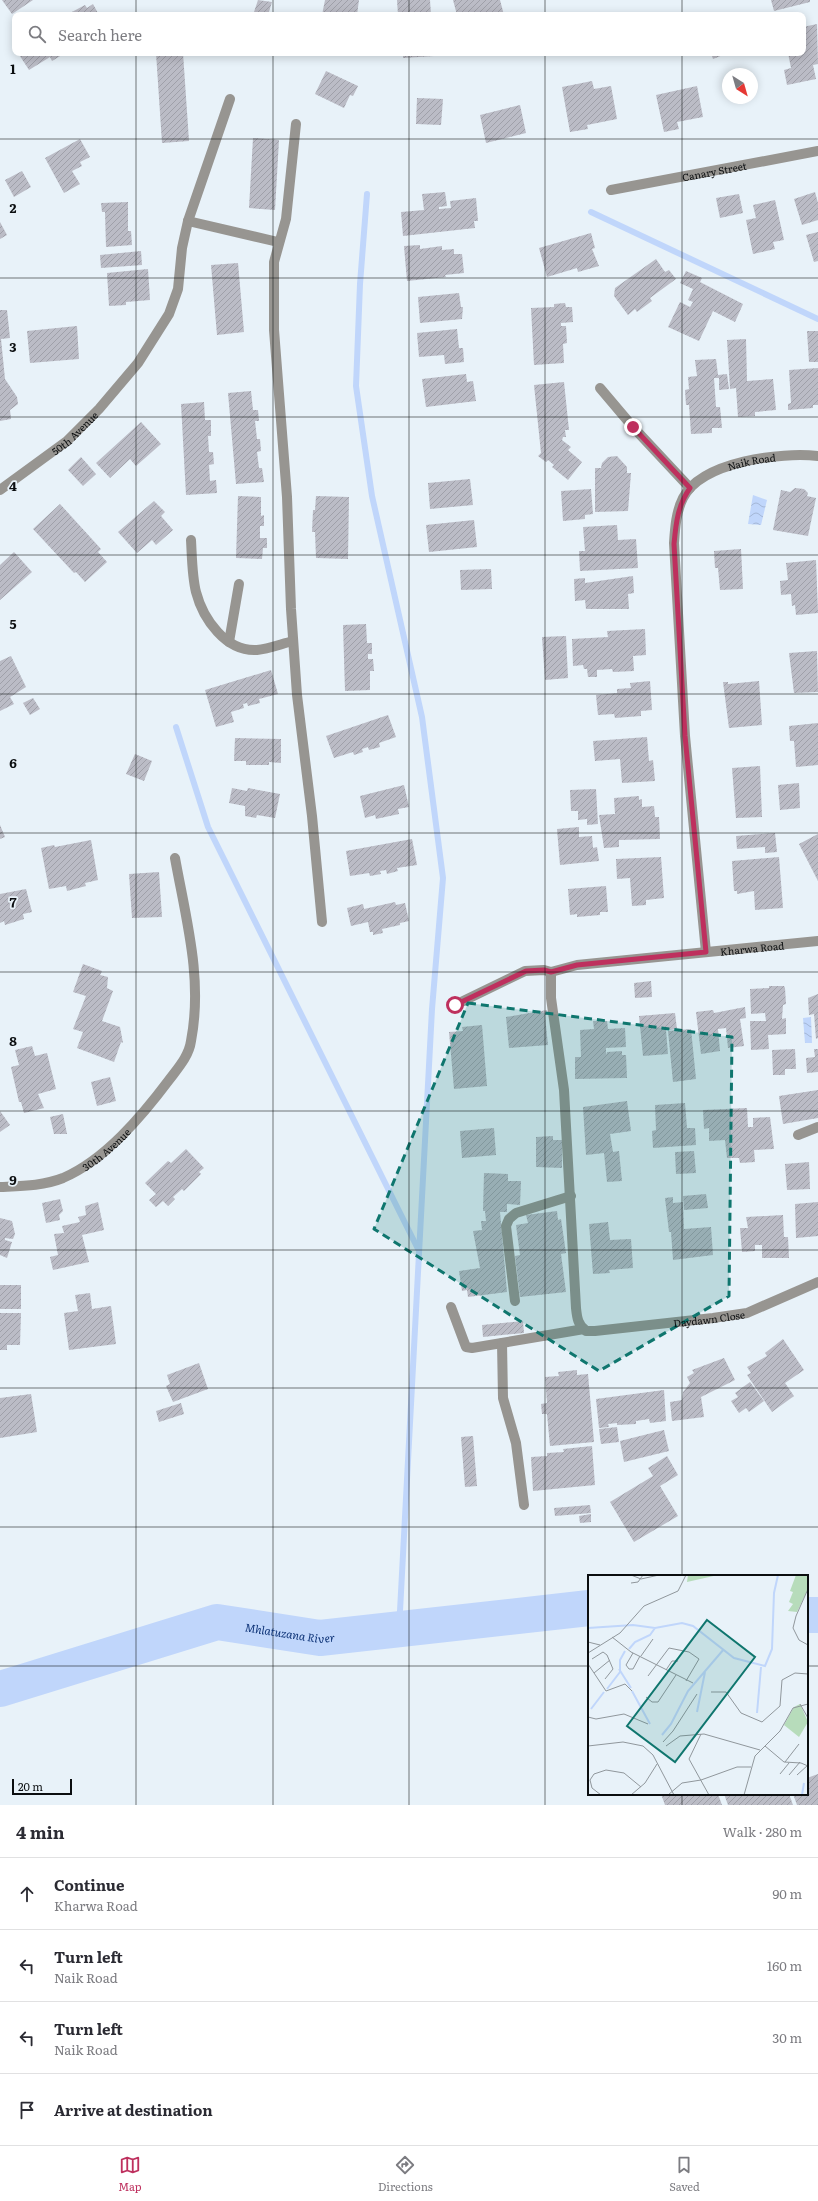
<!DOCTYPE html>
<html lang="en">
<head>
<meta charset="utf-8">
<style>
  body { margin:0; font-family:Literata,serif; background:#f7f7f7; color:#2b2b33 }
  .compass { position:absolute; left:722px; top:68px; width:36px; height:36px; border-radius:50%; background:#fff; box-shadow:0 2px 10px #0003; rotate:143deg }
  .scale { position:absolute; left:12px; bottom:10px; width:60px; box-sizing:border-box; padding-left:4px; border:2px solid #0b0e10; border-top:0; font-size:11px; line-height:14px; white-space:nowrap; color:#0b0e10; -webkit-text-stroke:3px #e8f2f9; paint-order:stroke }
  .stop { position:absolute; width:12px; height:12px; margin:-9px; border:3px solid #be305e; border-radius:50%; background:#fff }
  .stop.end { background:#be305e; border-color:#fff; box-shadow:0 1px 4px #0008 }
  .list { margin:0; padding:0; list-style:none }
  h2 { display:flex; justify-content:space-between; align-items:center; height:52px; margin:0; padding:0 16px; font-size:17px }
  h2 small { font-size:13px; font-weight:400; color:#7c7c81 }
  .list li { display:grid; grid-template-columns:26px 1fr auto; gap:12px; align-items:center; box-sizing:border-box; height:72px; padding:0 16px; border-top:1px solid #e1e1e2 }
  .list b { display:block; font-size:15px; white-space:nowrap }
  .list p { margin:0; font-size:13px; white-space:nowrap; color:#7c7c81 }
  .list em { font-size:13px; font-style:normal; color:#7c7c81 }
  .icon { flex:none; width:22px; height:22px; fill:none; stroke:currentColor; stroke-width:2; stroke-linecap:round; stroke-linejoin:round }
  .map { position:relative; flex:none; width:818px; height:1805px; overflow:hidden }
  .search { position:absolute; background:#fff; box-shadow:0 2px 10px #0003; left:12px; right:12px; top:12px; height:44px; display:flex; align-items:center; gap:10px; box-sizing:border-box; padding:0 14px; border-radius:8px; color:#7c7c81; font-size:15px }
  .sheet { height:340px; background:#fff }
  nav { display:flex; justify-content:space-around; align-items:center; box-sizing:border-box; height:56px; border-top:1px solid #e1e1e2; background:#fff; font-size:11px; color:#7c7c81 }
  nav a { display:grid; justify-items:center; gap:2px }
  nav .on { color:#be305e }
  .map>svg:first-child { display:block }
  .water { fill:url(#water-waves) }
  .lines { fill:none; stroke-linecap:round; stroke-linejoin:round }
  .stream { stroke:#c0d6fb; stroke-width:6 }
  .river { stroke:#c0d6fb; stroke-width:36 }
  .building { fill:url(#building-hatch) }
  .minor { stroke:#979591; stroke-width:10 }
  .route { stroke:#be305e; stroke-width:5 }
  .marked { fill:#0f766e; fill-opacity:0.2; stroke:#0f766e; stroke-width:3; stroke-dasharray:8 5; stroke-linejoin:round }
  .grid { fill:none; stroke:#0b0e10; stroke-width:1; stroke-opacity:0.55 }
  .labels { text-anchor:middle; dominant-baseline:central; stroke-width:3.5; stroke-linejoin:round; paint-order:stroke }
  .street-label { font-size:10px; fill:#0b0e10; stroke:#e8f2f9 }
  .water-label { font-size:11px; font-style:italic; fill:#0c3276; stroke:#e8f2f9 }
  .inset-river { fill:none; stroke:#c0d6fb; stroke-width:2 }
  .inset-road { fill:none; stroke:#90979c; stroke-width:1 }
  .view { fill:#0f766e; fill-opacity:0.15; stroke:#0f766e; stroke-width:2 }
  .inset-edge { fill:none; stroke:#0b0e10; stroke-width:2 }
  .grid-label { font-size:13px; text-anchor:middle; font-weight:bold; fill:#0b0e10; stroke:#e8f2f9; stroke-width:3.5; stroke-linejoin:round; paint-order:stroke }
</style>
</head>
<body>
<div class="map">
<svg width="818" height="1805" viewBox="0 0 818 1805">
  <defs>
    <pattern id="water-waves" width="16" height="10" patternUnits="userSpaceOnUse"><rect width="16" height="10" fill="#c0d6fb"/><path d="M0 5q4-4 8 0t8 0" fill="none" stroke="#a4b6d6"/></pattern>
    <pattern id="building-hatch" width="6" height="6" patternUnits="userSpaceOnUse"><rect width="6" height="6" fill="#bbbcc6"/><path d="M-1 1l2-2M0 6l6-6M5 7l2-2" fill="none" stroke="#9fa0a9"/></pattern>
  </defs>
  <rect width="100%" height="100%" fill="#e8f2f9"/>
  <g class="water">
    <path d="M753,495L767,500L761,525L748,524Z"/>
    <path d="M811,1017L812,1043H805L803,1018Z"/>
  </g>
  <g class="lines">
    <g class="stream">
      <path d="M367,194L360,284L356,386L372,496L422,717L443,878L432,1009L399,1630"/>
      <path d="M591,212L818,319"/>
      <path d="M176,727L208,827L418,1249"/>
    </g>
    <g class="river">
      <path d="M807,1615H818"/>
      <path id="s1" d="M0,1689L217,1622L320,1638L589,1608"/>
    </g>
  </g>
  <g class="building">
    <path d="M2,0H33L12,14Z"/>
    <path d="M258,0L272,2L268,15H253Z"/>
    <path d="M325,0H359L357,15H322Z"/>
    <path d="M397,0H430L431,15H398Z"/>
    <path d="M453,0H500L504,15H457Z"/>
    <path d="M771,0H810V2L774,11Z"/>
    <path d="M93,4L99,15H71L70,13L85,5L87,8Z"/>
    <path d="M817,24L818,64L813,65L816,79L787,85L784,70L791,68L788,53H803V27Z"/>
    <path d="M18,53H65L52,61L50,57L29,70Z"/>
    <path d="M156,53H183L189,141L162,143Z"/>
    <path d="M403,53H434V56L403,58Z"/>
    <path d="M711,53H728L713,59Z"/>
    <path d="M326,71L358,86L353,96L350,95L344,108L315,94Z"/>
    <path d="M592,81L594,89L611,86L617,119L587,125L588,129L570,132L562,87Z"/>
    <path d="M697,86L703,117L677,122L679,129L664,132L656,95Z"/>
    <path d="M417,98L443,99L441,125L416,124Z"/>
    <path d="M520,105L526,133L486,143L480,115Z"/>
    <path d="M253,138L279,140L275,210L249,208Z"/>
    <path d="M80,139L90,157L80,162L82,166L72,171L80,184L64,193L45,158Z"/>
    <path d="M22,171L31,187L14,197L5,180Z"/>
    <path d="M445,192L447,206L439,207V209L451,208L450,201L476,198L478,221H474L475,228L403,236L401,212L424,210L422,194Z"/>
    <path d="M815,192L818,203V220L802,225L794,199Z"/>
    <path d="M739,194L743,213L720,218L716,198Z"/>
    <path d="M775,200L784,240L773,242L775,249L753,254L746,220L756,218L753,205Z"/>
    <path d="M128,202V231H131L132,245L106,247L105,212H102L101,203Z"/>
    <path d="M0,222L7,235L0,239Z"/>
    <path d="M818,232V261L814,262L806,235Z"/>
    <path d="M591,233L595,248L592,249L599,266L578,272L577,268L547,277L539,248Z"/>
    <path d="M420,245V249L442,246V250L454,249V254H462L464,273L445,275L446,277L407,281L404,246Z"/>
    <path d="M141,251L142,265L101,268L100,255Z"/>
    <path d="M656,259L665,272L669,270L676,279L650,298L652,301L637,312L635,309L628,315L614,296L615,288Z"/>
    <path d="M238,263L244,332L217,335L211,265Z"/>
    <path d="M148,269L150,300L126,302V305L109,306L107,273Z"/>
    <path d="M686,271L702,278L700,282L743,304L735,322L713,311L699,341L668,327L680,302L690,307L693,302L688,300L693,289L680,283Z"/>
    <path d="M459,293L461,307H463L462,319L420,323L418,297Z"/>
    <path d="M565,303L566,307H572L573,322L561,323V326H566L567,343L563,344L564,363L534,365L531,308L554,307V304Z"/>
    <path d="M0,310H7L10,338L1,339L5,379L17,397L18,404L10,410L11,419L0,421Z"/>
    <path d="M77,326L79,359L30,363L27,331Z"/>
    <path d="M457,329L459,348H463L464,362L445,364L444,355L419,357L417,333Z"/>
    <path d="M807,331H818V362H809Z"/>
    <path d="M746,339L747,381L773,379L776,410L755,412V416L738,417L736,388L730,389L727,340Z"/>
    <path d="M716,359L718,375L727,374L729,389L719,390V378H714L716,407H720L722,428H712V433L691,434L689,405H686L685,390L689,389L688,377L697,376L695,360Z"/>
    <path d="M818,368V405H813V408L788,410V404L791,403L789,370Z"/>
    <path d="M466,374L467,382L473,381L476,401L426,407L422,379Z"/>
    <path d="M564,382L569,430H565L566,437H563L562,440L571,447L568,450L582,462L568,480L552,467L554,465L548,460L546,462L538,456L541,453L534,385Z"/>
    <path d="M251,391L253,410H258L259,421H255L257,439H260L261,451L257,452L259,468H262L264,482L236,484L228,393Z"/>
    <path d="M204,402L205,420H211V436H208L209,452H213L214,464L209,465L210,481L216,480L217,493L186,495L181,404Z"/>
    <path d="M141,422L161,444L136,466L130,459L110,478L96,463Z"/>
    <path d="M617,456L627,467V473H631L628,511L595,512V468H601L602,463L608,457Z"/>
    <path d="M81,457L96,474L83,486L68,470Z"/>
    <path d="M470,479L473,505L430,509L428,483Z"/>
    <path d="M795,488L804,489L808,493L807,496L816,498L808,536L773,530L781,490L790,492Z"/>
    <path d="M591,489L593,514L585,515V519L563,521L561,491Z"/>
    <path d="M238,496L261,497V516L264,515V526H260V538H267V548H263L262,559L236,558Z"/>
    <path d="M316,496L349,497L348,559L316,558L315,532H312L313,510H315Z"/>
    <path d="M154,501L165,512L161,516L173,530L156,545L152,540L137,553L118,532Z"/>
    <path d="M60,504L101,549L98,552L107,562L85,582L76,572L74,573L33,529Z"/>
    <path d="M474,520L477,547L429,552L426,525Z"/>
    <path d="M617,525L618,540L636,539L638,568L580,571L579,551H585L583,527Z"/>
    <path d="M741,549L743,589L720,590L718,568H715L714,551Z"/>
    <path d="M14,552L32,572L0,600V565Z"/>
    <path d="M816,560L818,613L796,615L795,605L792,606L791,594L781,595L780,581L788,580L786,563Z"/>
    <path d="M491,569L492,589L461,590L460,570Z"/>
    <path d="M633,576L634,593L628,594L629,609H586L585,600L575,601L574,579L585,578V583Z"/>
    <path d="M366,624L367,643H372V654H368V659H373L374,671H370V690L345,691L343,625Z"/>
    <path d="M645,629L646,655L633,656L634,671L613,672L612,669L597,670V677H588L587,669H584L583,665L573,666L572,639L608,637L607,631Z"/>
    <path d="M566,636L568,678L545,680L542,637Z"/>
    <path d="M817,651L818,692L794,693L789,653Z"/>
    <path d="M11,656L26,687L10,697L14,704L0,711V661Z"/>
    <path d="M271,670L278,694L259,699L260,703L248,706L247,703L243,704L244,708L231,712L234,722L216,727L205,690Z"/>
    <path d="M650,681L652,710L641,711V716L615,718L614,714L598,715L596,695L617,693V689L631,688L630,683Z"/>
    <path d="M759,681L762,725L729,728L723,682H728V684Z"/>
    <path d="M33,698L40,709L30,715L23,703Z"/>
    <path d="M388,715L396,737L379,743L380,747L369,750L368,747L362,749L363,752L354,755L353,752L334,758L326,736Z"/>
    <path d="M818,723V765L796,767L794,741H790L789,726Z"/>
    <path d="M647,737L649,761L653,760L655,781L622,783L620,759L595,761L593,741Z"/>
    <path d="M235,738L281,739V763L269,762V765H246V761H234Z"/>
    <path d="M135,754L152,761L144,781L126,774Z"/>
    <path d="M760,766L762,817L736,818L732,768Z"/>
    <path d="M799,783L800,808L780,810L778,785Z"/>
    <path d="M404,785L409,807L398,809L399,814L376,819L375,815L365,818L360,796Z"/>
    <path d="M232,788L247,791L248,788L280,794L275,818L257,815L256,818L245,816V806L229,803Z"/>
    <path d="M596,789L598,824L587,825V819L578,820V811H571L570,790Z"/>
    <path d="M639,796V800L642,799V807L654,806L655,817H659L660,839L619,840V847L604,848L599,815L615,814L614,798Z"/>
    <path d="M0,825L5,837L0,839Z"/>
    <path d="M579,827V837L592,836L593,848L597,847L599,861L560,865L557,829Z"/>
    <path d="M775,833L777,852L765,853V847L737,849L736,836Z"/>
    <path d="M818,834V881L799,844Z"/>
    <path d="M412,839L417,865L397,868L398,871L387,874L386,870L380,871L381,874L370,876L369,873L350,876L346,851Z"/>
    <path d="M91,840L98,880L85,883L86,886L67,891L66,886L49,889L41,848L54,845L55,847Z"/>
    <path d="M661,857L664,898L646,900V905L632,906L630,878L617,879L616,859Z"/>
    <path d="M779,857L783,908L755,910L754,891L737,894V891H734L732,861Z"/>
    <path d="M159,872L162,917L132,918L129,874Z"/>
    <path d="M606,886L608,912H600V915L577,917V914L570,915L568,889Z"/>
    <path d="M26,889L32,912L23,914L24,919L5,925L4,921L0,923V894Z"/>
    <path d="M395,902L396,905L405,903L409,921L400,923V925L382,929L383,933L373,935V932H370L368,922L351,926L347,908L363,904L364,909Z"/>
    <path d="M83,964L102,971L100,975L108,977L107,988L113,991L102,1021L120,1027L123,1043L121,1042L114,1062L77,1048L83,1032L73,1029L86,996L73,992Z"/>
    <path d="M651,981L652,997L635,998L634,983Z"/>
    <path d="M769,986H784L785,988L786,1004L783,1005L782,1019L786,1018V1034L768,1035L769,1049L751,1050L750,1021H766L765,1013L751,1014L750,989L769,988Z"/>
    <path d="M818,994V1038L816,1039L814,1014L809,1015L808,998Z"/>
    <path d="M745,1007L746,1018L740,1019L744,1046L728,1048L726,1028L718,1029L720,1051L701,1054L696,1012L713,1010L714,1013Z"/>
    <path d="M547,1010L548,1015H545L548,1045L509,1048L506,1017Z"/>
    <path d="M675,1013L677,1029L666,1030L668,1054L643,1056L639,1016Z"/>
    <path d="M593,1021H607L608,1029L625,1028L626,1047L606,1048V1055L607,1052L622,1051V1055H626L627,1078L575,1079V1057H581L580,1030L594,1029Z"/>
    <path d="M482,1025L487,1086L454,1089L449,1032L463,1031L462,1027Z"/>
    <path d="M691,1029L696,1079L673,1082L668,1031Z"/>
    <path d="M32,1046L35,1056L47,1053L56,1089L38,1094L44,1108L24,1113L21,1102H19L11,1067L19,1065L15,1050Z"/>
    <path d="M795,1049L796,1069H785V1075H773L772,1050Z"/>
    <path d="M814,1049H818V1072L807,1073L806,1058L815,1057Z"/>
    <path d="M110,1077L116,1101L97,1106L91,1082Z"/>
    <path d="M818,1090V1118L783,1124L779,1096Z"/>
    <path d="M627,1101L631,1131L610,1134L613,1152L619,1151L622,1181L607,1182L604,1153L586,1155L583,1107Z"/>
    <path d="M685,1103L687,1128H695L696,1145L653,1148L652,1131L656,1130L655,1105Z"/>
    <path d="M747,1108L748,1127H753V1133V1118L770,1117L774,1149L754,1150L755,1162L740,1163L739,1158H727L725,1140L709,1141V1128L704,1129L703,1110Z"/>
    <path d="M0,1111L10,1125L0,1132Z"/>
    <path d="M63,1114L67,1134H54L50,1117Z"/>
    <path d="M494,1128L496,1155L462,1158L460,1131Z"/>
    <path d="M553,1136V1140H562V1168L536,1167V1137Z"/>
    <path d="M186,1149L204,1168L199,1172L201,1174L184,1191L182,1189L173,1197L175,1199L168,1206L163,1201L156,1207L149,1200L156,1194L145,1183L168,1161L171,1163Z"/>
    <path d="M694,1151L696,1173L676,1174L675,1152Z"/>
    <path d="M809,1162L810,1189L787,1190L785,1164Z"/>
    <path d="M484,1173L508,1174V1181H521L520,1205L507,1204V1212H500L507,1292L468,1297L467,1290L462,1291L459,1271L480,1268L473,1231L482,1230L481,1221H486L485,1211H483Z"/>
    <path d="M706,1194L708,1208L684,1210L683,1196Z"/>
    <path d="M673,1197V1203L683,1202L684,1229L711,1227L713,1255L673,1260L671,1232H669L665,1198Z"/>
    <path d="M60,1199L63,1211L59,1215L60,1220L46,1223L42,1203Z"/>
    <path d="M98,1202L104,1230L82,1235L89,1262L53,1270L50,1257L58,1255L54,1234L64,1233L62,1226L80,1222L78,1217L86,1215L85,1206Z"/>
    <path d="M818,1202V1236L796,1238L795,1204Z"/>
    <path d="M557,1211L558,1220L561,1219L566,1253L561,1254L566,1292L520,1297L515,1256L520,1255L516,1225L528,1223L526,1215Z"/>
    <path d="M783,1215L784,1237H788L789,1258H762V1245H755V1251L742,1252L740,1228H748L746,1217Z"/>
    <path d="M0,1218L12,1221L15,1234L13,1239L5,1238V1240L12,1242L7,1258L0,1255Z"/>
    <path d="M608,1222L610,1240L631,1239L633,1268L609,1270L610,1273L593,1274L589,1224Z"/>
    <rect x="0" y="1285" width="21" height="24"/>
    <path d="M90,1293L92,1309L111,1306L116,1344L69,1350L64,1313L78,1311L75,1295Z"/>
    <path d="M0,1313H21L20,1345H7V1350H0Z"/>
    <path d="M523,1321L524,1333L483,1337L482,1325Z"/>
    <path d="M783,1339L804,1370L785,1383L794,1396L772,1412L747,1375L751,1373L747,1367L767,1356L765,1353Z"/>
    <path d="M724,1358L735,1380L701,1397L704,1417L672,1421L670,1402L682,1400L683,1392L690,1383L687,1377L694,1373L692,1370Z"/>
    <path d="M199,1363L208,1389L173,1402L166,1386L170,1384L167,1375Z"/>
    <path d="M577,1370V1375L588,1374L594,1442L550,1446L547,1414H542L541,1404L547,1403L545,1377L559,1376L558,1372Z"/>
    <path d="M750,1382L764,1401L749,1412L746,1408L739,1413L731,1401L738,1397L735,1393Z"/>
    <path d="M664,1390L666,1421L650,1423L649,1419L636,1421V1424L617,1425V1423L608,1424L609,1427L599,1428L596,1399Z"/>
    <path d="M31,1394L37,1432L0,1438V1398Z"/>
    <path d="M181,1403L184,1414L159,1422L156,1411Z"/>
    <path d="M617,1427L619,1442L601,1444L599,1429Z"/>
    <path d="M664,1430L669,1451L624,1462L620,1441Z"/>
    <path d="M473,1436L477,1486L465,1487L461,1437Z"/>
    <path d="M592,1446L595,1485L533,1491L531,1457L547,1456V1453L564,1452L563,1449Z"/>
    <path d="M667,1456L678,1475L660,1486L678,1516L634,1542L610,1502L653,1476L648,1468Z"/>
    <path d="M590,1505L591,1513L555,1516L554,1508Z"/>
    <path d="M591,1514V1522L580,1523L579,1516Z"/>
    <path d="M818,1774V1805H797L793,1794H807V1778Z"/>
    <path d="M661,1794H718L722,1805H665Z"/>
    <path d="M724,1794H789L793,1805H728Z"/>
  </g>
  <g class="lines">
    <g class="minor">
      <path d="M296,124L286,219L274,262V330L287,497L291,609L297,695L312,816L322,922"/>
      <path id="s2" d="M611,190L818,151"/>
      <path d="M188,221L278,242"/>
      <path d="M600,388L633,427L690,488"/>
      <path id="s3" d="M0,490L67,441L99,409L138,363L169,314L178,289L182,248L188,221L230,99"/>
      <path d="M191,540C192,557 192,576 196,592C203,619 226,652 257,650C268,649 281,644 293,641"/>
      <path d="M229,642L239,584"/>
      <path id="s4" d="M706,952L685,736L674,543C675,528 676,512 683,498C702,461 781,452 818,456"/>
      <path id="s5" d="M551,972V998L564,1090L576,1308C577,1318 578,1325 586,1331H595L713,1318L747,1313L818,1282"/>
      <path id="s6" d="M455,1005L525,971L544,970L551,972L577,965L818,941"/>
      <path d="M798,1135L818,1127"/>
      <path id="s7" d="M0,1187C21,1186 43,1186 63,1178C105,1160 142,1116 169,1080C178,1068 189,1056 191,1041C203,979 186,919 175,858"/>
      <path d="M515,1301L506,1226L509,1219L516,1213L571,1196"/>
      <path d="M451,1307L466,1347L472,1348L584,1329"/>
      <path d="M502,1343L503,1398L516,1443L524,1505"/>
    </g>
  </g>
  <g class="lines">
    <path class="route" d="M455,1005L526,971L544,970L551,972L577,965L706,952L685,736L674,544C676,522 678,505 690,488L633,427"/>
  </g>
  <path class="marked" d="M468,1003L732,1037L729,1296L599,1371L374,1229Z"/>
  <path class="grid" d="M136,0V15M273,0V15M409,0V15M545,0V15M682,0V15M136,53V1805M273,53V1805M409,53V1805M545,53V1805M682,53V1576M0,139H818M0,278H818M0,417H818M0,555H818M0,694H818M0,833H818M0,972H818M0,1111H818M0,1250H818M0,1388H818M0,1527H818M0,1666H589M807,1666H818M682,1794V1805"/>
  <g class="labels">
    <g class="street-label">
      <text stroke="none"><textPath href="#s2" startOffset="105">Canary Street</textPath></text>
      <text stroke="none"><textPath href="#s3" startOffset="94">50th Avenue</textPath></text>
      <text stroke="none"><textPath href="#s4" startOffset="537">Naik Road</textPath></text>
      <text stroke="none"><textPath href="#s6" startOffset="307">Kharwa Road</textPath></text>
      <text stroke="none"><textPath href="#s7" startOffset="116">30th Avenue</textPath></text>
      <text stroke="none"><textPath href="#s5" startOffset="487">Daydawn Close</textPath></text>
    </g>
    <g class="water-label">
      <text stroke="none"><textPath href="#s1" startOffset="301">Mhlatuzana River</textPath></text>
    </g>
  </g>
  <g transform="translate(588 1575)">
    <rect width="220" height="220" fill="#e8f2f9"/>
    <path d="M212,129L220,147L211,162L196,150L206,132Z" fill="#b7dcbb"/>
    <path d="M208,0H220V14L209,37L200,36L205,29L201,27L205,17L202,16Z" fill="#b7dcbb"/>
    <path d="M100,0H130L99,7Z" fill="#b7dcbb"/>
    <path class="inset-river" d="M0,53L45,50L67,53L94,48L105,51L146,83L177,91L184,74L186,18L190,0M41,74L47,67L62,60L67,53M31,94L43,113M19,114L32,97V85L37,76M44,116L62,149M3,134L16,117M109,137L117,97M169,138L173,92M74,160L83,149L100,116L136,74M214,220L216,208"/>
    <path class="inset-road" d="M43,0L53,4L71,0M43,8L50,7L55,0M220,14L208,41L205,53L211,65L220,70M24,62L43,77L105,108M0,67L12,70M0,78L32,58L56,31L90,16L98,0M45,78L38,90L41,94H45L52,81M53,81L65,64M4,84L15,77L19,80L25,94L17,104M0,89L18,116L37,109L44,116M78,95L84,86H90M6,98L22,85M60,101L81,73L101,77L111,84L98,106M123,117H138L153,138L174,147L192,131L194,105L207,98L220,99M58,122L64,127H70L88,100M212,129L220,143M0,142L8,144L36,139L60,149M113,159L101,184L121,220M75,167L85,156L109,119M0,171L35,167L55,171L65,180L86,220M78,171L92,161L116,159L172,175M177,171L196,187L213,188L220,191M197,187L211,169M192,199L201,188M201,200L212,187M209,200L220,190M13,220L4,213L2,205L6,199L18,195L36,198L53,212M43,220L57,208L69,189M80,220L94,208L113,205L149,192H163M156,220L167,181L192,156L205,133L220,129"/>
    <path class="view" d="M119,45L167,82L87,187L39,151Z"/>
    <rect width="220" height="220" class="inset-edge"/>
  </g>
  <g class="grid-label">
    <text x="13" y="74">1</text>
    <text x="13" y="213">2</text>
    <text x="13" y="352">3</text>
    <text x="13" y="491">4</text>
    <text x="13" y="629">5</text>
    <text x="13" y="768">6</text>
    <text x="13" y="907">7</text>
    <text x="13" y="1046">8</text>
    <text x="13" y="1185">9</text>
  </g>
</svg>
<svg class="compass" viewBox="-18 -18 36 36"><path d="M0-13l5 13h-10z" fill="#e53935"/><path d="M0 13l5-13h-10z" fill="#7c7c81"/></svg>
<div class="scale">20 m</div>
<div class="stop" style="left:455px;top:1005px"></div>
<div class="stop end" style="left:633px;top:427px"></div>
<div class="search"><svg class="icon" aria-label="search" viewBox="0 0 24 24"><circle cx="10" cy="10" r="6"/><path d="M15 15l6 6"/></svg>Search here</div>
</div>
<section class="sheet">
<h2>4 min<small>Walk · 280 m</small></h2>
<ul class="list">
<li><svg class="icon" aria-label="ahead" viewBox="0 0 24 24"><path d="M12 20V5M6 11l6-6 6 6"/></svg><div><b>Continue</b><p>Kharwa Road</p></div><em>90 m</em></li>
<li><svg class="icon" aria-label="left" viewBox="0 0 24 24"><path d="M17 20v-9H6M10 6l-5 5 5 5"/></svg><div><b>Turn left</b><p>Naik Road</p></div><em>160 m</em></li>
<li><svg class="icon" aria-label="left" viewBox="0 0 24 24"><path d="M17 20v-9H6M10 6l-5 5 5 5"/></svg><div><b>Turn left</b><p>Naik Road</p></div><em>30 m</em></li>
<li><svg class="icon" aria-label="arrive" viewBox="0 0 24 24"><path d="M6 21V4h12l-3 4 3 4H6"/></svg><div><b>Arrive at destination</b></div></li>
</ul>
</section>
<nav>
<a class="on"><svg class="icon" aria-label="map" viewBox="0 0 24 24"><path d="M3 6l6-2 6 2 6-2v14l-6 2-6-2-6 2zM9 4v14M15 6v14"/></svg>Map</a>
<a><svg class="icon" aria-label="directions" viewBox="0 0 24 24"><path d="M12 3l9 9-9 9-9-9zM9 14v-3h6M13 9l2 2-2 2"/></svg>Directions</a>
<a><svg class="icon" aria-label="saved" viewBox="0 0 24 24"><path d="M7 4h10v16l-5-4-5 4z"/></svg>Saved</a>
</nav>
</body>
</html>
